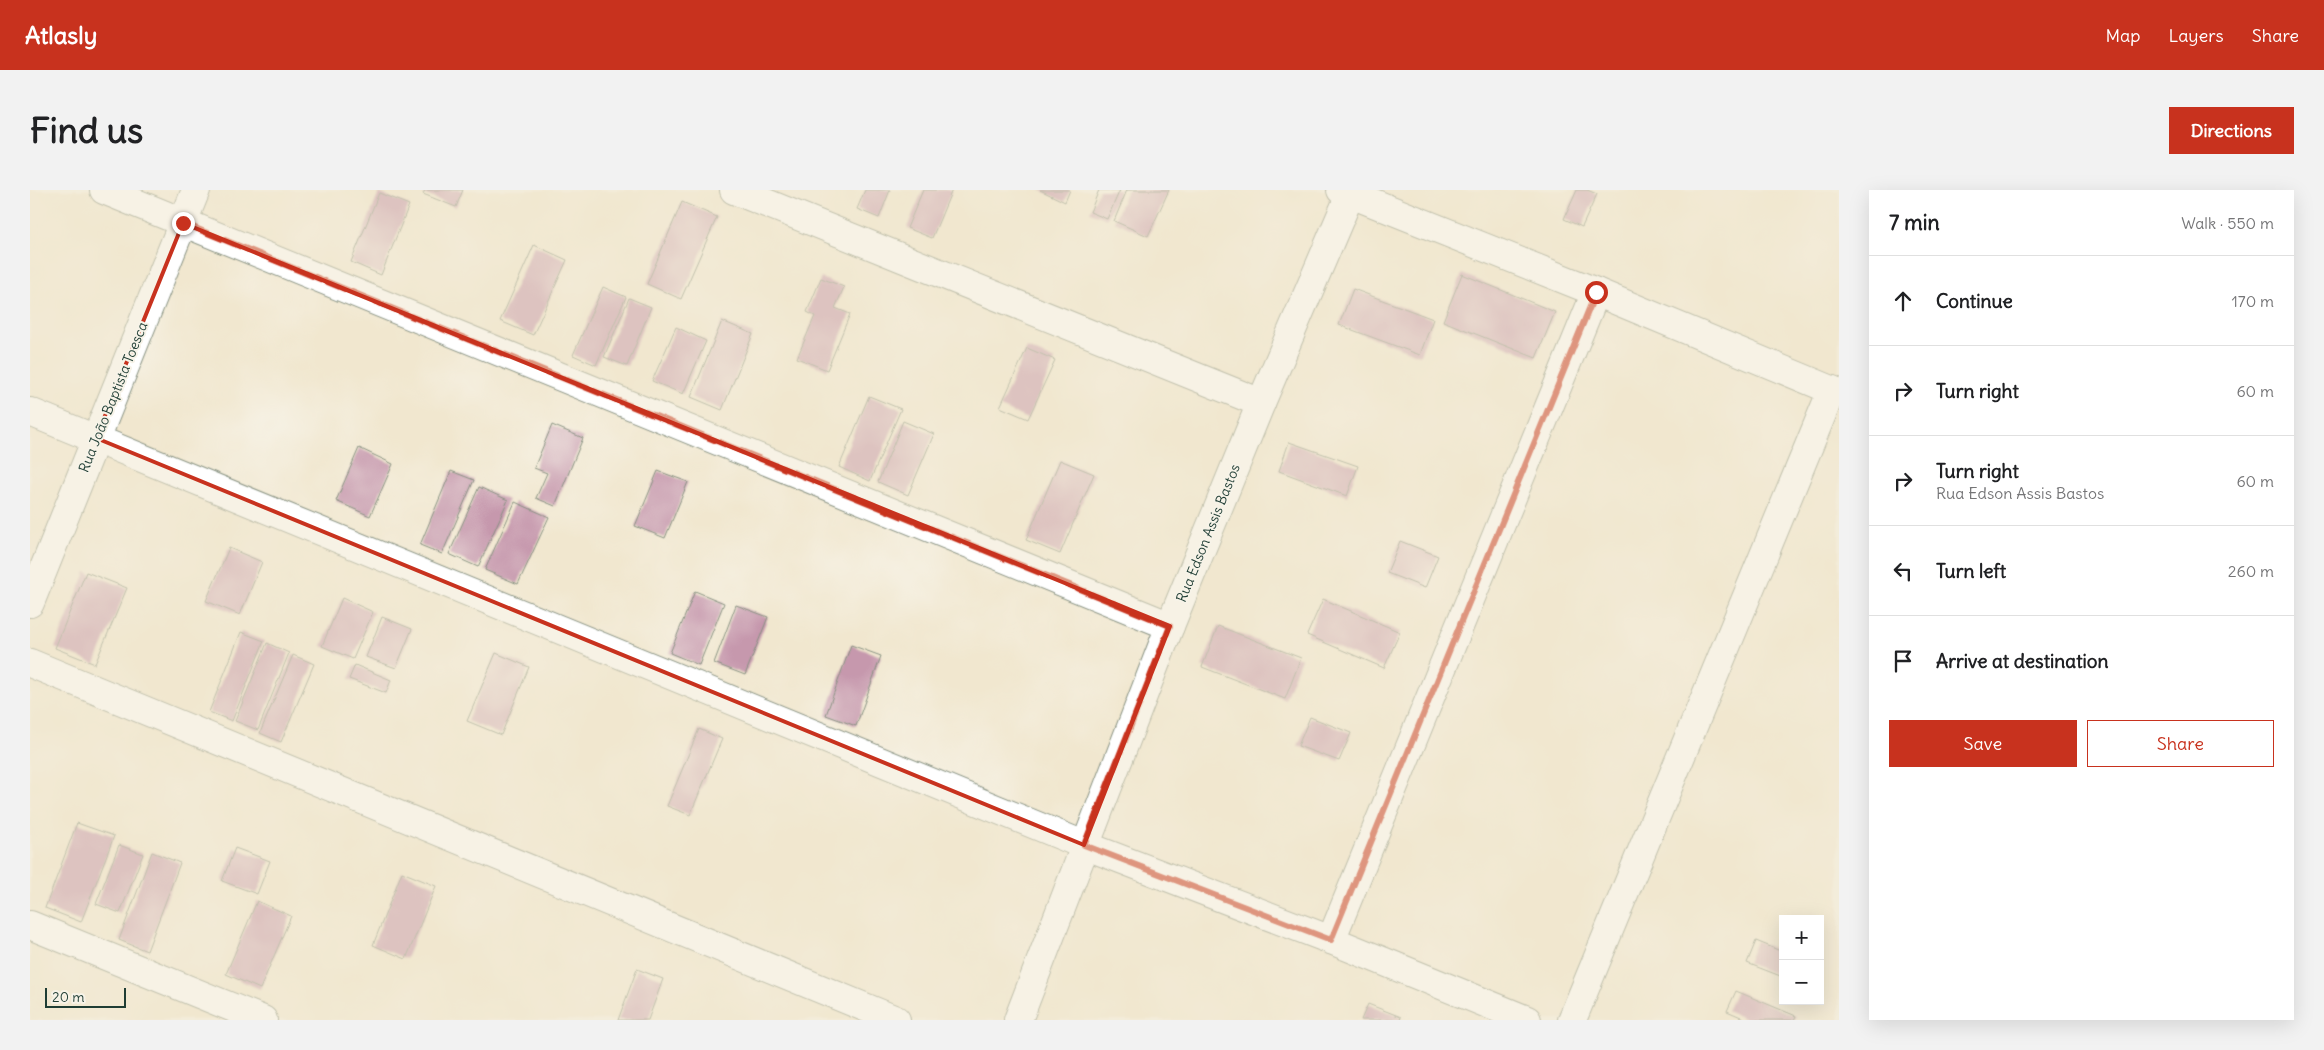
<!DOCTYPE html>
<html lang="en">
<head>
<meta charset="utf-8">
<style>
  body { margin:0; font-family:Delius,sans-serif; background:#f2f2f2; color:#202124 }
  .controls { position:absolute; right:15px; bottom:15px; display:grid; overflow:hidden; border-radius:0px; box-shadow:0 5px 20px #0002 }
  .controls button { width:45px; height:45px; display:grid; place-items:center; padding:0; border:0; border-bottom:1px solid #e0e0e0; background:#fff; color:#202124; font:25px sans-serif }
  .scale { position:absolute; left:15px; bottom:12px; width:81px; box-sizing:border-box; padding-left:5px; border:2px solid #1f3d34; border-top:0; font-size:14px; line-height:18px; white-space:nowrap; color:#1f3d34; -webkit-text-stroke:4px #f7f3e8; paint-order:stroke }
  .stop { position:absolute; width:15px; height:15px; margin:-11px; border:4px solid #c8321e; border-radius:50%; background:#fff }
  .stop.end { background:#c8321e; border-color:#fff; box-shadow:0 1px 5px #0008 }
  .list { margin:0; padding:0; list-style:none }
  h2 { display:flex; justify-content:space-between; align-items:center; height:65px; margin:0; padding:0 20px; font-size:21px }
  h2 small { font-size:16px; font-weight:400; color:#757577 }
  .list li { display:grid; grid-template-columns:32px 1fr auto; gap:15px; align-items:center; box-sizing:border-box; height:90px; padding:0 20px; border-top:1px solid #e0e0e0 }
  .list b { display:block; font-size:19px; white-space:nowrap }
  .list p { margin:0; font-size:16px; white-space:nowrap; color:#757577 }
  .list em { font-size:16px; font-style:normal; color:#757577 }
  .actions { display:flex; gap:10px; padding:15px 20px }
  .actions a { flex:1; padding:11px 0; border:1px solid #c8321e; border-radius:0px; text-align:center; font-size:18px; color:#c8321e }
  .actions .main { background:#c8321e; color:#fff }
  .icon { flex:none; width:28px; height:28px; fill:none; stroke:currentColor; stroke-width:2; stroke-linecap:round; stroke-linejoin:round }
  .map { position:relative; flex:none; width:1809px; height:830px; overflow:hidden; border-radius:0px }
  header { display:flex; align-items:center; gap:30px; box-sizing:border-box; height:70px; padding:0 25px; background:#c8321e; color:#fff }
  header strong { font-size:24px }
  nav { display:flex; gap:28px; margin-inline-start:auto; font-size:18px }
  .intro { display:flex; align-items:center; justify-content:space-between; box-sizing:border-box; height:120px; padding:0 30px }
  h1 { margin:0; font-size:35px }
  .button { padding:12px 22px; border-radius:0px; background:#c8321e; color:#fff; font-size:18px; font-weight:700 }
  main { display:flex; gap:30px; padding:0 30px }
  aside { flex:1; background:#fff; border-radius:0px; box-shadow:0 5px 20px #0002 }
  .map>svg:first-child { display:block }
  .building { fill:#c698ad }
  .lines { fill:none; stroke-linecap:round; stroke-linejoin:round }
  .minor-casing { stroke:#889282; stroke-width:30 }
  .minor { stroke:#fff; stroke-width:28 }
  .route { stroke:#c8321e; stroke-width:6 }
  .marked { fill:none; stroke:#c8321e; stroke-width:4; stroke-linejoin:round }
  .labels { text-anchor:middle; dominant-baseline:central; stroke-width:4; stroke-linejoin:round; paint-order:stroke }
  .street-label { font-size:14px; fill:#1f3d34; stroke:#f7f3e8 }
</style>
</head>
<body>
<header>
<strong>Atlasly</strong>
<nav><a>Map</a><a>Layers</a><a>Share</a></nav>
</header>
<div class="intro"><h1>Find us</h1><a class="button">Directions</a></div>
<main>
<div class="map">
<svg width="1809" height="830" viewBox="0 0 1809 830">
  <rect width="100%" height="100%" fill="#f7f3e8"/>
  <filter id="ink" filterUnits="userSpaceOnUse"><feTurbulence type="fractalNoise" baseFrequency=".02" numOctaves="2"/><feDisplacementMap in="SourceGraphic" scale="10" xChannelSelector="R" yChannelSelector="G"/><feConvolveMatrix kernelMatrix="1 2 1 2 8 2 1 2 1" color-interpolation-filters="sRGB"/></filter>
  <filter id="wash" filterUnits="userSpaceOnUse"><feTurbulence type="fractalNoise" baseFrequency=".0096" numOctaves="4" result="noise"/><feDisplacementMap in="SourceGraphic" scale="20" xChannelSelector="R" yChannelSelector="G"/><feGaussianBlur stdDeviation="1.12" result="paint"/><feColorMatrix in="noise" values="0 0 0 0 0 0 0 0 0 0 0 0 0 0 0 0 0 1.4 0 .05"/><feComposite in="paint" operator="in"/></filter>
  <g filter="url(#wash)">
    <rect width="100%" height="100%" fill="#f1e7cf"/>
    <g id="blocks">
      <g class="building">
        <path d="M395,0H433L426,17L393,4Z"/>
        <path d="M835,0H860L849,28L827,19Z"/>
        <path d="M893,0H922L902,48L877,38Z"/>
        <path d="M1010,0H1040L1035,12Z"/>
        <path d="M1069,0H1090L1077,29L1060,22Z"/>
        <path d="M1097,0H1139L1118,46L1084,31Z"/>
        <path d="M1547,0H1557L1567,4L1552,37L1534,29Z"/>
        <path d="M349,3L379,15L351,85L321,72Z"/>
        <path d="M652,12L687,27L651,109L617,94Z"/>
        <path d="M504,55L537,70L503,145L470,131Z"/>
        <path d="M1432,84L1525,122L1506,168L1413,131Z"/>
        <path d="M791,88L814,97L805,118L820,124L797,180L767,168L785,126L777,122Z"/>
        <path d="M573,97L596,107L566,175L543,165Z"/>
        <path d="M1323,99L1403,129L1390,165L1309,135Z"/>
        <path d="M599,108L621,117L597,176L574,167Z"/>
        <path d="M692,131L723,144L692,220L661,207Z"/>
        <path d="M646,137L676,151L653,204L622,191Z"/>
        <path d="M997,158L1025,170L998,229L970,217Z"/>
        <path d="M839,206L871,219L840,291L809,277Z"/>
        <path d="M873,231L904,244L878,305L848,292Z"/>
        <path d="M522,235L553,248L525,316L506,308L517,283L504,278Z"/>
        <path d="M1259,252L1328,276L1317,306L1249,281Z"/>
        <path d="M329,258L363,274L340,326L306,311Z"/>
        <path d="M1030,270L1064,284L1030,364L996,350Z"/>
        <path d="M421,281L444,290L412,364L390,355Z"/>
        <path d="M628,281L658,292L635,348L605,336Z"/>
        <path d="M449,297L478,310L448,377L419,364Z"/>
        <path d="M485,312L519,327L488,394L455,380Z"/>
        <path d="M1370,351L1408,366L1395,398L1357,383Z"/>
        <path d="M199,358L232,372L210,425L176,411Z"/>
        <path d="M56,382L97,398L65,474L25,458Z"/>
        <path d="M665,401L694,413L669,475L640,463Z"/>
        <path d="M312,408L343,422L323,469L292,456Z"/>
        <path d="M1293,409L1370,442L1354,478L1277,445Z"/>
        <path d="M706,415L738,427L715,485L684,473Z"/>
        <path d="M352,427L382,439L366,478L336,467Z"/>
        <path d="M1188,436L1271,468L1255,509L1172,477Z"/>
        <path d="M211,442L234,451L202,531L179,522Z"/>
        <path d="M237,453L259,463L228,540L205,531Z"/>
        <path d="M821,455L851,466L826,536L796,525Z"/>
        <path d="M466,463L499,477L471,545L437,531Z"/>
        <path d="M263,465L284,474L251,552L230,543Z"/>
        <path d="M325,475L361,490L356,503L319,489Z"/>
        <path d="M1280,527L1321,543L1309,571L1268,556Z"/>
        <path d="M669,539L692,549L660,625L637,616Z"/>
        <path d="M47,633L84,646L51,732L15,718Z"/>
        <path d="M89,655L113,664L90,723L66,714Z"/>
        <path d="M205,658L240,671L227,704L192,691Z"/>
        <path d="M122,662L150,673L117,761L89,750Z"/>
        <path d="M372,682L406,696L376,769L343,755Z"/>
        <path d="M227,711L261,726L230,799L196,784Z"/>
        <path d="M1726,751L1753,762V787L1717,773Z"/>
        <path d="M607,779L633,789L618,830H588Z"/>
        <path d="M1706,801L1766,826L1764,830H1718L1697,821Z"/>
        <path d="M1338,814L1371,827L1370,830H1331Z"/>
      </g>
    </g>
  </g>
  <g filter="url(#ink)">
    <use href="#blocks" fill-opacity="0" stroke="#889282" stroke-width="1"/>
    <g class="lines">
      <g class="minor-casing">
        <g id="minor">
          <path d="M74,0L1140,436"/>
          <path d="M704,0L1231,213"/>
          <path d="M1311,0L1566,102L1809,203"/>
          <path d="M0,222L1054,655L1301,750L1497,830"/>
          <path d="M0,413L166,0"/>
          <path d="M0,473L866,830"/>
          <path d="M0,735L233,830"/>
          <path d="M1301,750L1566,102"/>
          <path d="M988,830L1140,436L1231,213L1322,0"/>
          <path d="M1542,830L1802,200"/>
        </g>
      </g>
      <use href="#minor" class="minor"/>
    </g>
  </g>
  <g class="lines" filter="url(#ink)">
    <path class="route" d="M153,33L1140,436L1054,655L1301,750L1566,102"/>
  </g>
  <path d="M0 0H1809V830H0ZM153,33L1140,436L1054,655L66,248Z" fill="#f1e7cf" fill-opacity=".55" fill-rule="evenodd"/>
  <path class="marked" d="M153,33L1140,436L1054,655L66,248Z"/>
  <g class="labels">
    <g class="street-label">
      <text transform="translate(83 207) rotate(-68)">Rua João Baptista Toesca</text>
      <text transform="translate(1178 343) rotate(-68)">Rua Edson Assis Bastos</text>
    </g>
  </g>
</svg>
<div class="controls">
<button>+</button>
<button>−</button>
</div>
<div class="scale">20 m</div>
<div class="stop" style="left:1566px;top:102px"></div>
<div class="stop end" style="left:153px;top:33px"></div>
</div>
<aside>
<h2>7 min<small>Walk · 550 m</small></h2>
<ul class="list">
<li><svg class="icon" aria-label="ahead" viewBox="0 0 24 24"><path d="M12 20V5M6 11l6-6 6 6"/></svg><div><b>Continue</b></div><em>170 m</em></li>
<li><svg class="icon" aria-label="right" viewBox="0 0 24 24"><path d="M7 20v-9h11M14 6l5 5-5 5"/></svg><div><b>Turn right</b></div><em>60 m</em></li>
<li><svg class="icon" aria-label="right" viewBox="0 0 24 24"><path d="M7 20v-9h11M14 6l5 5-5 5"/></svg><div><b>Turn right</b><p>Rua Edson Assis Bastos</p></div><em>60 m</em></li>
<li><svg class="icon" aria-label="left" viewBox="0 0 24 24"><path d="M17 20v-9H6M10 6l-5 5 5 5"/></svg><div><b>Turn left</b></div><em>260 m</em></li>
<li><svg class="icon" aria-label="arrive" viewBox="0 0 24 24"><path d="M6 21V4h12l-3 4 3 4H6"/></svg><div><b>Arrive at destination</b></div></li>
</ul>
<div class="actions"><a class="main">Save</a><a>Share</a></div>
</aside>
</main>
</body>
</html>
